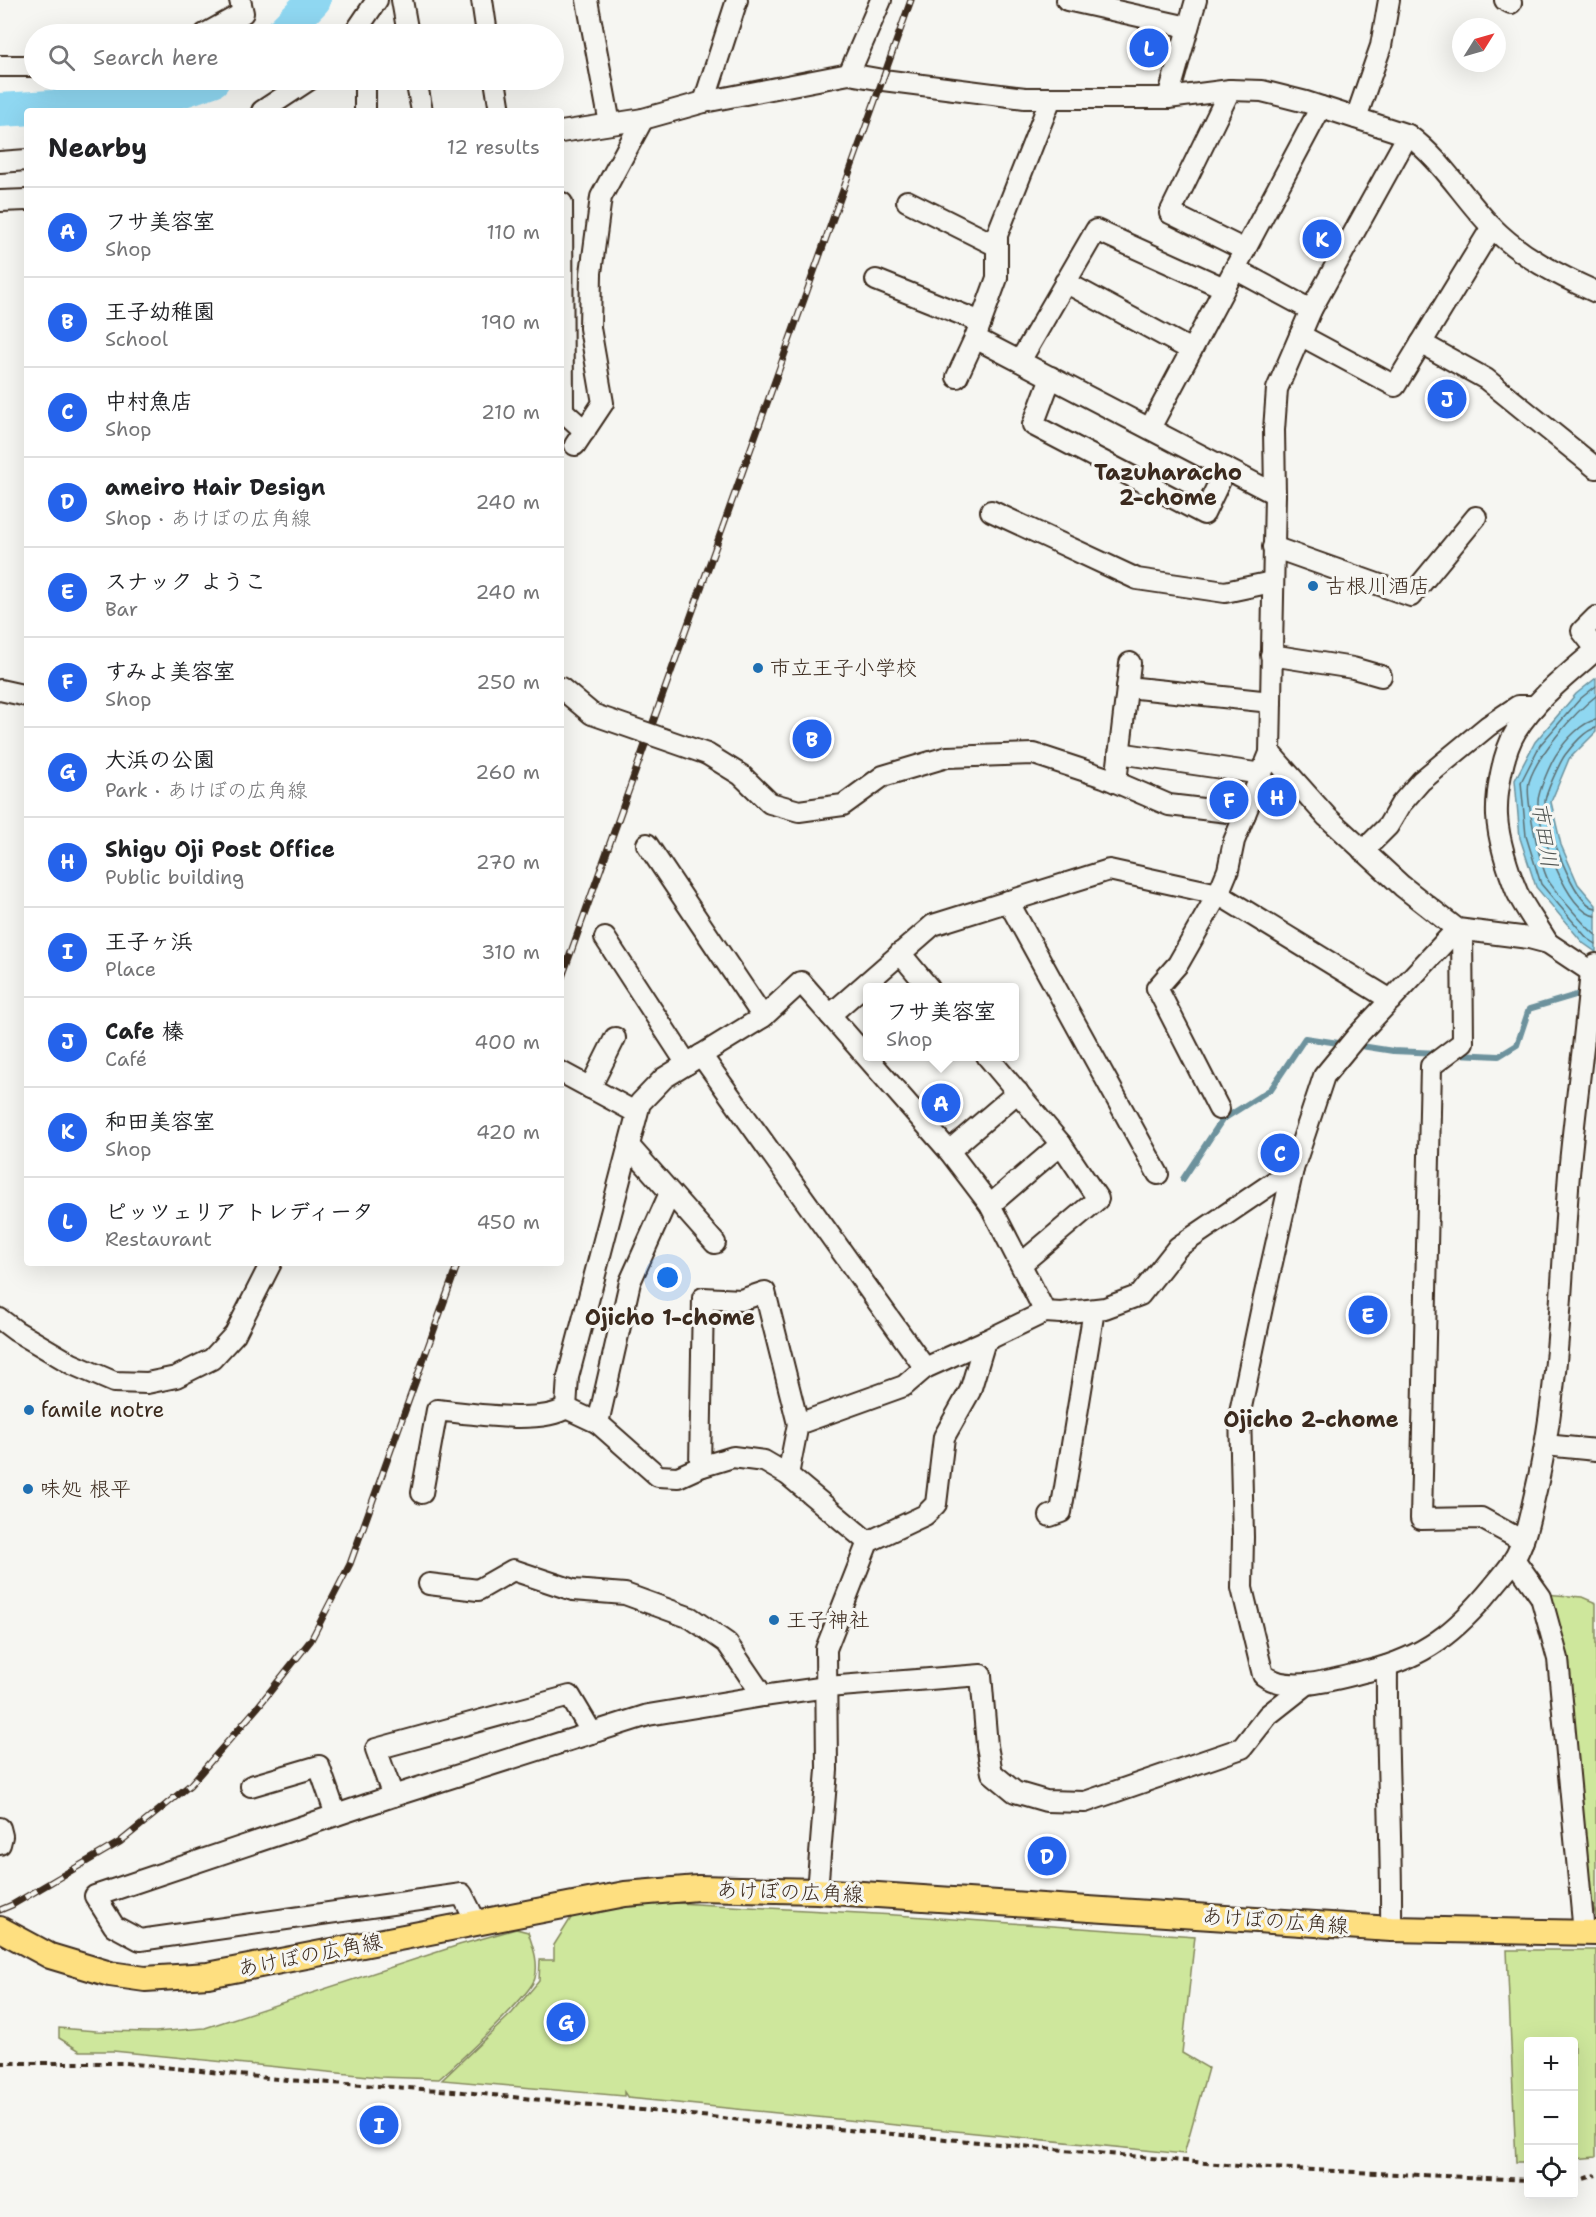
<!DOCTYPE html>
<html lang="en">
<head>
<meta charset="utf-8">
<style>
  body { margin:0; font-family:"Shantell Sans","Klee One",sans-serif; background:#f6f6f6; color:#202124 }
  .controls { position:absolute; right:18px; bottom:18px; display:grid; overflow:hidden; border-radius:6px; box-shadow:0 6px 24px #0002 }
  .controls button { width:54px; height:54px; display:grid; place-items:center; padding:0; border:0; border-bottom:2px solid #e0e0e0; background:#fff; color:#202124; font:30px sans-serif }
  .compass { position:absolute; left:1452px; top:18px; width:54px; height:54px; border-radius:50%; background:#fff; box-shadow:0 6px 24px #0002; rotate:53deg }
  .you { position:absolute; left:668px; top:1278px; width:21px; height:21px; margin:-15px; border:4px solid #fff; border-radius:50%; background:#1a73e8; box-shadow:0 0 0 9px #1a73e833 }
  .badge { display:grid; place-items:center; width:39px; height:39px; border-radius:50%; background:#2563eb; color:#fff; font-size:20px; font-weight:700 }
  .pin { position:absolute; translate:-50% -50%; border:3px solid #fff; box-shadow:0 2px 6px #0006 }
  .popup { position:absolute; left:863px; top:983px; width:156px; height:78px; box-sizing:border-box; display:grid; place-content:center; border-radius:6px; background:#fff; filter:drop-shadow(0 2px 4px #0005); font-size:20px; white-space:nowrap; color:#757577 }
  .popup b { font-size:22px; color:#202124 }
  .popup::after { content:''; position:absolute; left:50%; top:100%; margin-left:-12px; border:12px solid transparent; border-top-color:#fff }
  .list { margin:0; padding:0; list-style:none }
  h2 { display:flex; justify-content:space-between; align-items:center; height:78px; margin:0; padding:0 24px; font-size:26px }
  h2 small { font-size:20px; font-weight:400; color:#757577 }
  .list li { display:grid; grid-template-columns:39px 1fr auto; gap:18px; align-items:center; box-sizing:border-box; height:90px; padding:0 24px; border-top:2px solid #e0e0e0 }
  .list b { display:block; font-size:22px; white-space:nowrap }
  .list p { margin:0; font-size:20px; white-space:nowrap; color:#757577 }
  .list em { font-size:20px; font-style:normal; color:#757577 }
  .icon { flex:none; width:33px; height:33px; fill:none; stroke:currentColor; stroke-width:2; stroke-linecap:round; stroke-linejoin:round }
  .map { position:relative; flex:none; width:1596px; height:2217px; overflow:hidden }
  .search { position:absolute; background:#fff; box-shadow:0 6px 24px #0002; left:24px; top:24px; width:540px; height:66px; display:flex; align-items:center; gap:15px; box-sizing:border-box; padding:0 21px; border-radius:33px; color:#757577; font-size:22px }
  .panel { position:absolute; background:#fff; box-shadow:0 6px 24px #0002; left:24px; top:108px; width:540px; height:1158px; border-radius:6px }
  .map>svg:first-child { display:block }
  .green { fill:#cee79c; stroke:#84885d; stroke-width:1.5 }
  .water { fill:#8fd7f1; stroke:#6d929d; stroke-width:1.5 }
  .lines { fill:none; stroke-linecap:round; stroke-linejoin:round }
  .shore { stroke:#5d6f72; stroke-width:1.5 }
  .stream { stroke:#6d929d; stroke-width:6 }
  .river { stroke:#8fd7f1; stroke-width:34 }
  .minor-casing { stroke:#3b2a1e; stroke-width:24 }
  .major-casing { stroke:#3b2a1e; stroke-width:28 }
  .path { stroke:#3b2a1e; stroke-width:4; stroke-dasharray:6 4.5; stroke-linecap:butt }
  .minor { stroke:#f6f6f2; stroke-width:20 }
  .major { stroke:#fedf80; stroke-width:24 }
  .rail-casing { stroke:#3b2a1e; stroke-width:7 }
  .rail { stroke:#f6f6f2; stroke-width:4.5; stroke-dasharray:14; stroke-linecap:butt }
  .minor-bridge-casing { stroke:#3b2a1e; stroke-width:24; stroke-linecap:butt }
  .minor-bridge { stroke:#f6f6f2; stroke-width:20 }
  .poi-dot { fill:#1f6fb2; stroke:#f6f6f2; stroke-width:2 }
  .labels { text-anchor:middle; dominant-baseline:central; stroke-width:6; stroke-linejoin:round; paint-order:stroke }
  .poi-label { font-size:21px; fill:#3b2a1e; stroke:#f6f6f2; text-anchor:start }
  .street-label { font-size:21px; fill:#3b2a1e; stroke:#f6f6f2 }
  .neighbourhood-label { font-size:22px; font-weight:bold; fill:#3b2a1e; stroke:#f6f6f2 }
  .water-label { font-size:22px; font-style:italic; fill:#505553; stroke:#f6f6f2 }
</style>
</head>
<body>
<div class="map">
<svg width="1596" height="2217" viewBox="0 0 1596 2217">
  <rect width="100%" height="100%" fill="#f6f6f2"/>
  <filter id="ink" filterUnits="userSpaceOnUse"><feTurbulence type="fractalNoise" baseFrequency=".0167" numOctaves="2"/><feDisplacementMap in="SourceGraphic" scale="12" xChannelSelector="R" yChannelSelector="G"/><feConvolveMatrix kernelMatrix="1 2 1 2 8 2 1 2 1" color-interpolation-filters="sRGB"/></filter>
  <g filter="url(#ink)">
    <g class="green">
      <path d="M1544,1594L1582,1597L1596,1603V1917L1584,1865L1577,1782L1573,1700L1562,1647Z"/>
      <path d="M606,1899L895,1915L1195,1936L1182,2053L1208,2068L1184,2154L628,2098L624,2092V2096L442,2080L512,2013L539,1981L540,1960H554V1945L576,1910Z"/>
      <path d="M516,1929L528,1932C533,1947 539,1962 535,1978C532,1994 455,2065 439,2079L379,2077L113,2051H80L59,2038V2028L96,2031L155,2032L205,2028L459,1945Z"/>
      <path d="M1507,1950H1596V2157L1574,2159V2042H1528V2162H1516Z"/>
    </g>
    <path class="water" d="M1596,678V732L1569,759L1551,802L1561,845L1578,884L1596,905V952L1583,943L1536,887L1520,838L1515,780L1535,742L1576,694Z"/>
    <g class="lines">
      <g class="shore">
        <path d="M1596,686L1580,699L1540,745L1521,782L1526,836L1541,884L1587,938L1596,944"/>
        <path d="M1596,696C1574,713 1537,755 1529,782C1525,798 1540,864 1548,880C1553,889 1588,930 1596,935"/>
        <path d="M1596,720C1583,721 1565,741 1558,752C1552,760 1537,793 1538,803C1538,828 1567,914 1596,916"/>
        <path d="M1596,728C1586,729 1571,747 1565,755C1560,762 1545,794 1545,802C1545,823 1574,906 1596,908"/>
      </g>
      <g class="stream">
        <path d="M1355,1045L1393,1051L1440,1053"/>
        <path d="M1457,1054L1499,1056L1517,1045L1529,1009L1586,992"/>
        <path d="M1183,1179L1222,1120L1271,1089L1305,1038L1345,1044"/>
      </g>
      <g class="river">
        <path d="M281,34L314,0"/>
        <path d="M0,110L137,102L172,94L213,80"/>
      </g>
      <g class="minor-casing">
        <g id="minor">
          <path d="M402,0L408,34"/>
          <path d="M482,0L487,34"/>
          <path d="M587,0L610,124"/>
          <path d="M1067,0L1188,27"/>
          <path d="M1505,0L1511,3"/>
          <path d="M205,34L243,13L240,0"/>
          <path d="M354,34L377,0"/>
          <path d="M0,66H34"/>
          <path d="M849,74L881,0"/>
          <path d="M416,80L422,111"/>
          <path d="M495,80L500,111"/>
          <path d="M1230,90L1170,213L1245,250"/>
          <path d="M1168,98L1196,0"/>
          <path d="M704,102L737,0"/>
          <path d="M262,111L309,80"/>
          <path d="M365,111V80"/>
          <path d="M1356,118L1381,46L1389,0"/>
          <path d="M561,132L643,119L704,102L849,74L883,80L1025,98H1168L1230,90L1262,91L1306,102L1408,135C1442,160 1462,196 1491,226C1520,256 1558,275 1596,292"/>
          <path d="M0,162L27,160"/>
          <path d="M0,201L27,200"/>
          <path d="M907,201L997,246"/>
          <path d="M562,203L563,411L585,431"/>
          <path d="M1235,269L1311,310"/>
          <path d="M876,280L981,322"/>
          <path d="M1065,282L1191,350"/>
          <path d="M1300,335L1395,386L1492,227"/>
          <path d="M975,338L1275,494"/>
          <path d="M1421,343L1486,379L1596,468"/>
          <path d="M1020,361L1096,230L1224,288"/>
          <path d="M957,377L975,338L997,278V235L1051,98"/>
          <path d="M1051,377L1033,425L1204,514L1226,468"/>
          <path d="M1150,428L1321,107"/>
          <path d="M575,445L603,403L590,328L591,273L601,197L643,119"/>
          <path d="M991,511L1137,579L1225,592L1272,582"/>
          <path d="M1273,547L1411,596L1476,517"/>
          <path d="M1596,617L1582,631L1596,649"/>
          <path d="M1271,655L1353,668L1381,676"/>
          <path d="M1127,687L1271,702"/>
          <path d="M561,688L592,714"/>
          <path d="M0,690L27,696"/>
          <path d="M1119,753L1262,774"/>
          <path d="M1270,753L1327,817L1402,886L1457,929L1529,938L1548,943L1596,975"/>
          <path d="M707,754L741,775L770,803L799,811L843,805L883,776L947,757L1034,754L1104,777L1169,805L1245,814"/>
          <path d="M1116,782L1130,663"/>
          <path d="M647,844L763,1017"/>
          <path d="M1363,851L1388,826L1401,804L1421,781L1488,726L1518,706H1535"/>
          <path d="M1008,901L1158,1174"/>
          <path d="M1457,929L1357,1036L1324,1076L1293,1169L1262,1307L1240,1412L1243,1537L1242,1588L1263,1675C1290,1695 1338,1678 1368,1671C1425,1657 1456,1632 1493,1587C1500,1578 1509,1569 1515,1558C1527,1536 1530,1514 1536,1490C1560,1387 1561,1279 1569,1174C1575,1107 1585,1039 1591,971L1596,964"/>
          <path d="M1462,930L1463,1042L1431,1066L1421,1519L1481,1518L1523,1541"/>
          <path d="M605,938L687,1064"/>
          <path d="M1548,943C1538,926 1525,909 1517,892C1508,871 1498,838 1497,816C1496,792 1503,752 1516,731C1536,699 1567,675 1596,650"/>
          <path d="M900,953L929,988"/>
          <path d="M830,1015L933,925L1109,870L1218,894L1391,1000"/>
          <path d="M701,1055L925,1368"/>
          <path d="M987,1056L1061,1144L990,1205"/>
          <path d="M561,1072L637,1113"/>
          <path d="M590,1088L615,1038"/>
          <path d="M1219,1109L1157,988L1178,964L1218,894L1228,870L1234,841L1270,753L1275,494L1274,430L1277,389L1311,310L1408,135"/>
          <path d="M629,1146L715,1243"/>
          <path d="M949,1151L1018,1092"/>
          <path d="M1021,1264L1098,1199L1061,1144"/>
          <path d="M0,1319L16,1331L72,1364L114,1382L147,1383L176,1377L212,1359L235,1334L271,1263"/>
          <path d="M566,1408L568,1377L640,1103L664,1078L763,1017L801,982L949,1151L990,1205L1045,1312"/>
          <path d="M566,1408L598,1423L658,1476L678,1477L700,1467L733,1457L764,1461L788,1475L868,1542"/>
          <path d="M598,1423L630,1282L670,1193"/>
          <path d="M798,1424L904,1386L925,1368L985,1341"/>
          <path d="M1545,1445L1596,1450"/>
          <path d="M700,1467L703,1298L741,1300L765,1292L798,1424L788,1475"/>
          <path d="M422,1493L437,1410C468,1413 541,1425 566,1408"/>
          <path d="M1050,1516L1061,1512L1094,1310"/>
          <path d="M1514,1559L1541,1597L1558,1659L1584,1933"/>
          <path d="M429,1584L478,1590L513,1570L573,1590L625,1594L691,1618L727,1643L763,1696"/>
          <path d="M1387,1666C1386,1754 1392,1841 1391,1929"/>
          <path d="M251,1786L319,1766L336,1815"/>
          <path d="M393,1796L376,1749L570,1696L592,1733"/>
          <path d="M0,1828L2,1836L0,1844"/>
          <path d="M817,1891L827,1770L826,1649L868,1542L925,1515L936,1504L944,1437L970,1391L985,1341L1045,1312L1061,1313L1105,1308L1140,1295L1178,1247L1293,1169"/>
          <path d="M476,1922L462,1894L140,1940L114,1926L95,1896L393,1796L648,1715L763,1696L827,1687L981,1675L987,1746L992,1773L1015,1792L1046,1801L1085,1802L1242,1748L1268,1715L1306,1685"/>
        </g>
      </g>
      <g class="major-casing">
        <path id="major" d="M0,1929L50,1956L110,1974L145,1979L208,1975L625,1894L698,1888L817,1891L1391,1929L1596,1933"/>
      </g>
      <g class="path">
        <path d="M0,2063H125L287,2080L453,2091L751,2121L1249,2167L1528,2180"/>
        <path d="M1574,2182L1596,2175"/>
      </g>
      <use href="#minor" class="minor"/>
      <use href="#major" class="major"/>
      <g class="rail-casing">
        <g id="rail">
          <path d="M561,980L911,0"/>
          <path d="M0,1910L12,1905L120,1842L190,1785L257,1708L311,1640L350,1564L458,1263"/>
        </g>
      </g>
      <use href="#rail" class="rail"/>
      <g class="minor-bridge-casing">
        <path id="minor-bridge" d="M592,714L707,754"/>
      </g>
      <use href="#minor-bridge" class="minor-bridge"/>
    </g>
  </g>
  <g class="poi-dot">
    <circle cx="1313" cy="586" r="6"/>
    <circle cx="758" cy="668" r="6"/>
    <circle cx="29" cy="1410" r="6"/>
    <circle cx="28" cy="1489" r="6"/>
    <circle cx="774" cy="1620" r="6"/>
  </g>
  <g class="labels">
    <g class="poi-label">
      <text x="1325" y="586">古根川酒店</text>
      <text x="770" y="668">市立王子小学校</text>
      <text x="41" y="1410">famile notre</text>
      <text x="40" y="1489">味処 根平</text>
      <text x="786" y="1620">王子神社</text>
    </g>
    <g class="street-label">
      <text transform="translate(790 1892) rotate(2)">あけぼの広角線</text>
      <text transform="translate(1275 1921) rotate(4)">あけぼの広角線</text>
      <text transform="translate(310 1955) rotate(-11)">あけぼの広角線</text>
    </g>
    <g class="neighbourhood-label">
      <text x="1168" y="472">Tazuharacho<tspan x="1168" dy="25">2-chome</tspan></text>
      <text x="670" y="1317">Ojicho 1-chome</text>
      <text x="1311" y="1419">Ojicho 2-chome</text>
    </g>
    <g class="water-label">
      <text transform="translate(1545 835) rotate(81)">市田川</text>
    </g>
  </g>
</svg>
<div class="controls">
<button>+</button>
<button>−</button>
<button><svg class="icon" aria-label="locate" viewBox="0 0 24 24"><circle cx="12" cy="12" r="6"/><path d="M12 2v4M12 18v4M2 12h4M18 12h4"/></svg></button>
</div>
<svg class="compass" viewBox="-18 -18 36 36"><path d="M0-13l5 13h-10z" fill="#e53935"/><path d="M0 13l5-13h-10z" fill="#757577"/></svg>
<div class="you"></div>
<div class="pin badge" style="left:941px;top:1103px">A</div>
<div class="popup"><b>フサ美容室</b>Shop</div>
<div class="pin badge" style="left:812px;top:739px">B</div>
<div class="pin badge" style="left:1280px;top:1153px">C</div>
<div class="pin badge" style="left:1047px;top:1856px">D</div>
<div class="pin badge" style="left:1368px;top:1315px">E</div>
<div class="pin badge" style="left:1229px;top:800px">F</div>
<div class="pin badge" style="left:566px;top:2022px">G</div>
<div class="pin badge" style="left:1277px;top:797px">H</div>
<div class="pin badge" style="left:379px;top:2125px">I</div>
<div class="pin badge" style="left:1447px;top:399px">J</div>
<div class="pin badge" style="left:1322px;top:239px">K</div>
<div class="pin badge" style="left:1149px;top:48px">L</div>
<div class="search"><svg class="icon" aria-label="search" viewBox="0 0 24 24"><circle cx="10" cy="10" r="6"/><path d="M15 15l6 6"/></svg>Search here</div>
<section class="panel">
<h2>Nearby<small>12 results</small></h2>
<ul class="list">
<li><span class="badge">A</span><div><b>フサ美容室</b><p>Shop</p></div><em>110 m</em></li>
<li><span class="badge">B</span><div><b>王子幼稚園</b><p>School</p></div><em>190 m</em></li>
<li><span class="badge">C</span><div><b>中村魚店</b><p>Shop</p></div><em>210 m</em></li>
<li><span class="badge">D</span><div><b>ameiro Hair Design</b><p>Shop · あけぼの広角線</p></div><em>240 m</em></li>
<li><span class="badge">E</span><div><b>スナック ようこ</b><p>Bar</p></div><em>240 m</em></li>
<li><span class="badge">F</span><div><b>すみよ美容室</b><p>Shop</p></div><em>250 m</em></li>
<li><span class="badge">G</span><div><b>大浜の公園</b><p>Park · あけぼの広角線</p></div><em>260 m</em></li>
<li><span class="badge">H</span><div><b>Shigu Oji Post Office</b><p>Public building</p></div><em>270 m</em></li>
<li><span class="badge">I</span><div><b>王子ヶ浜</b><p>Place</p></div><em>310 m</em></li>
<li><span class="badge">J</span><div><b>Cafe 榛</b><p>Café</p></div><em>400 m</em></li>
<li><span class="badge">K</span><div><b>和田美容室</b><p>Shop</p></div><em>420 m</em></li>
<li><span class="badge">L</span><div><b>ピッツェリア トレディータ</b><p>Restaurant</p></div><em>450 m</em></li>
</ul>
</section>
</div>
</body>
</html>
